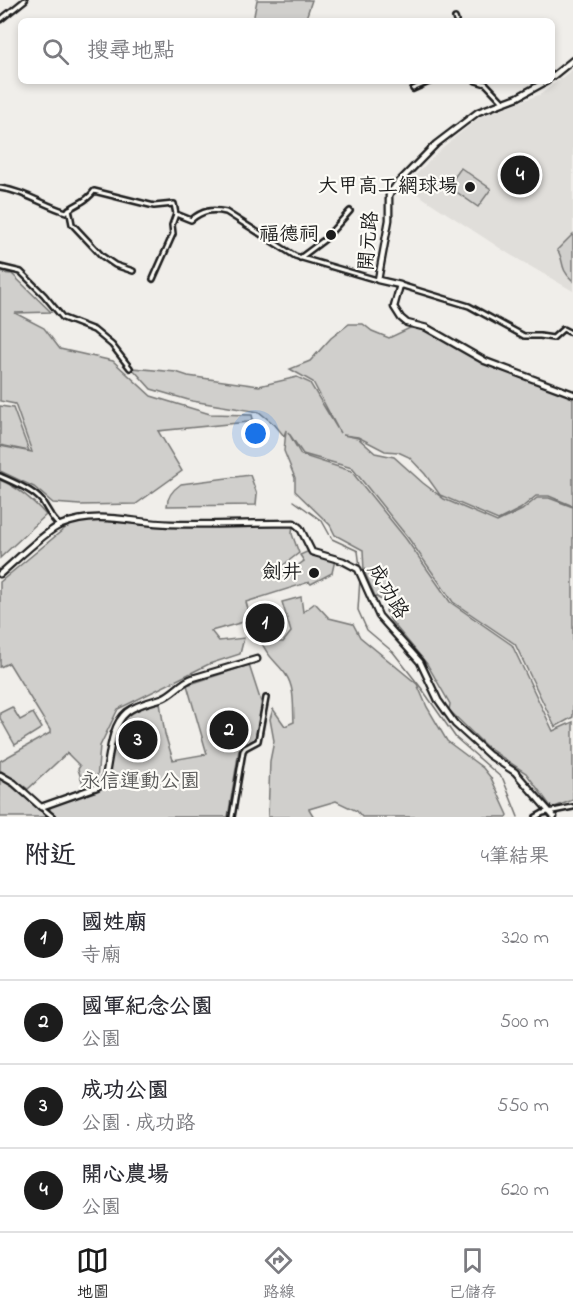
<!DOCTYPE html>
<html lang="zh-TW">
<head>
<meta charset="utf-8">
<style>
  body { margin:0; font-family:"Indie Flower","LXGW WenKai TC",sans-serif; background:#f7f7f7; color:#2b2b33 }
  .you { position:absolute; left:256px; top:434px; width:21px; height:21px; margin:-15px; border:4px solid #fff; border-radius:50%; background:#1a73e8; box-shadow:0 0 0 9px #1a73e833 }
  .badge { display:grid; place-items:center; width:39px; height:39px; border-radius:50%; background:#1c1c1c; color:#fff; font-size:20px; font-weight:700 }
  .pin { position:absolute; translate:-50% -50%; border:3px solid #fff; box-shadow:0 2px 6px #0006 }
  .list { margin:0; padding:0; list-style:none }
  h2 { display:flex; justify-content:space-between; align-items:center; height:78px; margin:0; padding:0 24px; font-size:26px }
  h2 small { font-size:20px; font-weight:400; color:#7c7c81 }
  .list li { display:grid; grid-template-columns:39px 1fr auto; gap:18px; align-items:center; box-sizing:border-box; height:84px; padding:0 24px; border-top:2px solid #e1e1e2 }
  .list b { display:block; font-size:22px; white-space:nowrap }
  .list p { margin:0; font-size:20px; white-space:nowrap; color:#7c7c81 }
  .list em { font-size:20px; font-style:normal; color:#7c7c81 }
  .icon { flex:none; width:33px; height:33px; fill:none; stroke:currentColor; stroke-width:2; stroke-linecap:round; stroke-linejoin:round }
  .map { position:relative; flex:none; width:573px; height:817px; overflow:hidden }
  .search { position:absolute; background:#fff; box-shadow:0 3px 9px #0003; left:18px; right:18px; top:18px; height:66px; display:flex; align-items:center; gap:15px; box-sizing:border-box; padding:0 21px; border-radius:9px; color:#7c7c81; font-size:22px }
  .sheet { height:414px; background:#fff }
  nav { display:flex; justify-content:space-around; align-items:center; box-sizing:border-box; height:84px; border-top:2px solid #e1e1e2; background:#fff; font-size:16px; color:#7c7c81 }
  nav a { display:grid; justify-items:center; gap:3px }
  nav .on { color:#1c1c1c }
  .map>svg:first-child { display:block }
  .built { fill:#e0deda }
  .green { fill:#d0cfcc; stroke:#767674; stroke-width:1.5 }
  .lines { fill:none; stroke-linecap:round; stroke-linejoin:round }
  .stream { stroke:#706f6d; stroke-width:1.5 }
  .minor-casing { stroke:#1c1c1c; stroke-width:8 }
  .tertiary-casing { stroke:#1c1c1c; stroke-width:9 }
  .minor { stroke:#fdfcf7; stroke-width:3 }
  .tertiary { stroke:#fdfcf7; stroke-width:4.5 }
  .poi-dot { fill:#1c1c1c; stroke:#fdfcf7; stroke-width:2 }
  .labels { text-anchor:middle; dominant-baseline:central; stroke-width:4.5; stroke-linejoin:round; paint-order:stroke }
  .poi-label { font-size:20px; fill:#1c1c1c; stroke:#fdfcf7; text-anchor:end }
  .street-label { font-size:20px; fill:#1c1c1c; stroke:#fdfcf7 }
  .park-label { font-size:20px; fill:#5b5b5a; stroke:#fdfcf7 }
</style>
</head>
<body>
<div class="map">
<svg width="573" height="817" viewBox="0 0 573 817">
  <rect width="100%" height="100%" fill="#f0eeea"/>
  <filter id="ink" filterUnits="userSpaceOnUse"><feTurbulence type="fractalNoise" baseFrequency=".0167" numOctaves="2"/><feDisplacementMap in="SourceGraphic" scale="12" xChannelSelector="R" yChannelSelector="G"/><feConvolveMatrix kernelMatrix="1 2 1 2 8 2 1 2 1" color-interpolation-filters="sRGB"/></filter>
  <g filter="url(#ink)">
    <path class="built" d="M573,69V291L509,254L405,186L443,147L480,117L541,94Z"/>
    <g class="green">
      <path d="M257,0H312L305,21H253Z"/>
      <path d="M461,168L491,189L478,207L448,186Z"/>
      <path d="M573,234V281C558,268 565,259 557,250Z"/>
      <path d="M0,273L12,274L51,312L15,313L44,328L60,349L113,361L151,396L210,414L252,415L253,419L248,422L158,431L182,471L136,504L80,505L53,503L34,487L0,471V446L32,452L15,404L0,401Z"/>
      <path d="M349,324H363L372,331L389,338L412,327L445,335L488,361L573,391V506L549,496H536L520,509L498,520L440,495L425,474L409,457L398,452L385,451L358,437L343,435L358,438L375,453L394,457L423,483L444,499L497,522L522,510L537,498H549L573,507V717L555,727L515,644L453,602L409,539L352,468L303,454L288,432L301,455L351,471L406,539L450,602L512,645L553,731L573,722V800L552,808L526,773L488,748L449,710L450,704L427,664L391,621L386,611L389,605L375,596L364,571L363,550L335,535L330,525L295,491V478L284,451L286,430L284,436L275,425L259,412L192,401L151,389L132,368L176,372L188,376L259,386L297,377L310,383L340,433L313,382L290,369L310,361L331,338Z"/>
      <path d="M0,406L13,408L29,451L0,445Z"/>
      <path d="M250,475L257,494L256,505L167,506C167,497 174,489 181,484Z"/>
      <path d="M0,480C19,488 32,499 46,515L0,558Z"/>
      <path d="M111,516L158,524L293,523L292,534L299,553L282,566L284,576L301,573L296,567L304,561L300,555L309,551L335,560L332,573L311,584L309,582L246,602L251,620L211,631L219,641L244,638L240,654L209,664L118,709L100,746L97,780L83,784L78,769L80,766L67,753L28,789L0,770V761L50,733V730L9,663L0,667V582L69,525Z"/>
      <path d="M301,597L303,612L315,603L329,618L353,624L360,637L417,684L427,707L447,741L483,768L491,778L508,815L507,817H362L357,811L336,801L309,809L314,817H268L270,761L274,741L270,719L273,709L285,726L294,722C293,707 295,688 286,675C277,662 267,657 261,641L283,642L291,632L282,602Z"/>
      <path d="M249,665L262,705L255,740L239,750L228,817H58L50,812V807L104,785L119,727C129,711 142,708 160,703L165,734L173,760L207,754L187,685Z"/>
      <path d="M12,707L20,720L33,713L42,728L15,745L0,718V713Z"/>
      <path d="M0,779L11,786L48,817H0Z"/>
    </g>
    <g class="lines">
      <g class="stream">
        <path d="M294,501L322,521L332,539L358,551L360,567"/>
        <path d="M360,578L358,610L367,630L393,652L422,689L456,738L503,779L518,817"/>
      </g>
      <g class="minor-casing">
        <g id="minor">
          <path d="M455,18L456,21"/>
          <path d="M0,20L25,0"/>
          <path d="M476,81L486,84L503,102"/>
          <path d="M413,89L431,81"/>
          <path d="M0,188C24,191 43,205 66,212C76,203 86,203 94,191L154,206L174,204L176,214L191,220C203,210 212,209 226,212L295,256L377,280"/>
          <path d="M69,209L72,224L102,256L115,265L133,271"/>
          <path d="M300,258L324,240L350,211"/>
          <path d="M0,267L21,272L44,295L63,318L94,330L112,345L130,368"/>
          <path d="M153,279L173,234L172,225L176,214"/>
          <path d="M400,285L469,306L524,336H540L553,338L563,329L573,334"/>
          <path d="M0,476C13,482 33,490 42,501C48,510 51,518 59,525"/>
          <path d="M41,807L53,817"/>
          <path d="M232,817L243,751L245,748L258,741L266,698"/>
          <path d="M536,817L543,813L573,807"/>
        </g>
      </g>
      <g class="tertiary-casing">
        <g id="tertiary">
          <path d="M552,77L573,60"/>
          <path d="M547,81L518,97L478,112L436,144L396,185L389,195V220L378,280L400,285L394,307L401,318L407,323L427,328L485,361L573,394"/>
          <path d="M0,574C13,563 48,529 61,525C99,510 132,523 170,524C211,525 252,523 294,523L300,528L312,552L343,561L358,569L379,616L420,662L438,700L455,724L489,755L515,772L554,817"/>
          <path d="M0,775L14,783L41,807L97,787L104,782C110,761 109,727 127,712C137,704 150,702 162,698C173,694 181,682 193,678L257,659"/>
        </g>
      </g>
      <use href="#minor" class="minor"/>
      <use href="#tertiary" class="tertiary"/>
    </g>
  </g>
  <g class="poi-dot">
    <circle cx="470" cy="187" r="6"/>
    <circle cx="331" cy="235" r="6"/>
    <circle cx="314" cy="573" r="6"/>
  </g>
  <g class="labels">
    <g class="poi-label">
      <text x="458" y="187">大甲高工網球場</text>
      <text x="319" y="235">福德祠</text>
      <text x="302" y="573">劍井</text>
    </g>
    <g class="street-label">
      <text transform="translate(370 241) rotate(-85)">開元路</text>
      <text transform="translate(387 592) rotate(59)">成功路</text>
    </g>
    <g class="park-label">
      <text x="140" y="782">永信運動公園</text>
    </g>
  </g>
</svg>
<div class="you"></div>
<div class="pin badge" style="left:265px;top:623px">1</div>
<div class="pin badge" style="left:229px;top:730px">2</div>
<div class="pin badge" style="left:138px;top:740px">3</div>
<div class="pin badge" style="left:520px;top:175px">4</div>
<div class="search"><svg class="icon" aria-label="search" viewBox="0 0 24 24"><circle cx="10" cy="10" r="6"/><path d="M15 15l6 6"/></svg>搜尋地點</div>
</div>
<section class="sheet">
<h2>附近<small>4筆結果</small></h2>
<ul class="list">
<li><span class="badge">1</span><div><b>國姓廟</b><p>寺廟</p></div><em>320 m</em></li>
<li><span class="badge">2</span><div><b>國軍紀念公園</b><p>公園</p></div><em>500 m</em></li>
<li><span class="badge">3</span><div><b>成功公園</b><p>公園 · 成功路</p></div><em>550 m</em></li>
<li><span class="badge">4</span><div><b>開心農場</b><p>公園</p></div><em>620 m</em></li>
</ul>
</section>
<nav>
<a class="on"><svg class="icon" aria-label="map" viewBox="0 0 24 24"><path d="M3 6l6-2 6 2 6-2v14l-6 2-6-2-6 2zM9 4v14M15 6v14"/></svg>地圖</a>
<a><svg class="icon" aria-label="directions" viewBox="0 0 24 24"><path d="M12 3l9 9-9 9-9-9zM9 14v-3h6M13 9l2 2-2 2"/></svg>路線</a>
<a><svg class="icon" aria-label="saved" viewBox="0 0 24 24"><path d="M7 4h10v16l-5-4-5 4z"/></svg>已儲存</a>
</nav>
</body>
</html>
